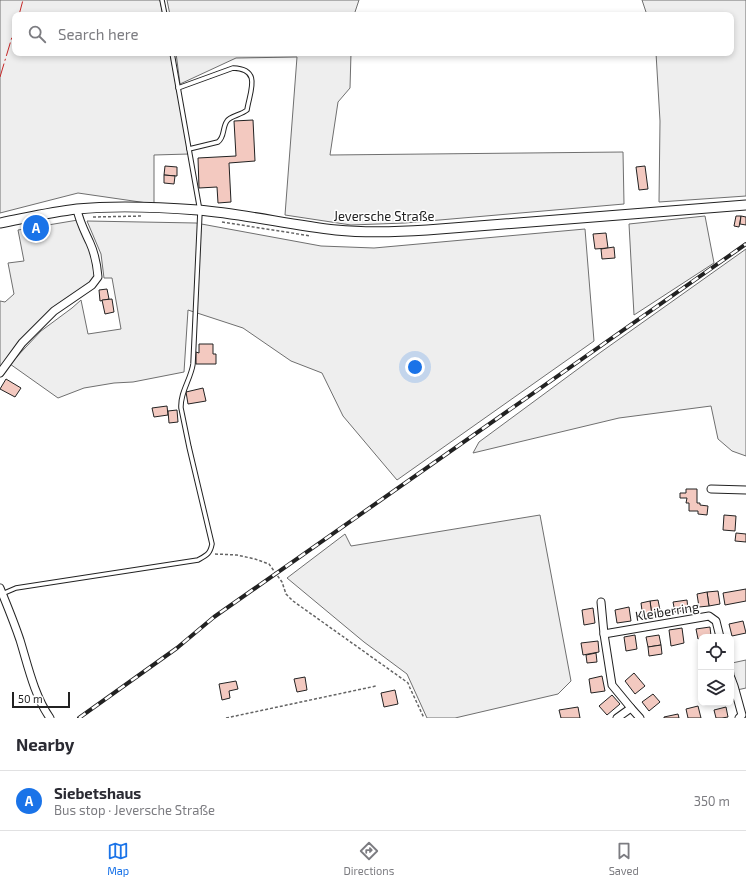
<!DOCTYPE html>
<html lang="en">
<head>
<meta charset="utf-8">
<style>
  body { margin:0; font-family:"Exo 2",sans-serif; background:#f7f7f7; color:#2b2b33 }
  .controls { position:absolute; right:12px; bottom:12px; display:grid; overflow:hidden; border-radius:8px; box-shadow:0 2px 6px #0003 }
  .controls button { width:36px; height:36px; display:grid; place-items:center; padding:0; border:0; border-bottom:1px solid #e1e1e2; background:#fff; color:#2b2b33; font:20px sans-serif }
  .scale { position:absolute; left:12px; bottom:10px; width:58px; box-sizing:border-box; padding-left:4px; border:2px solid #222; border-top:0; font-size:11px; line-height:14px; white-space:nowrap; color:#222; -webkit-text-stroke:3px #fff; paint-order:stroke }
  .you { position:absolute; left:415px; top:367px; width:14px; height:14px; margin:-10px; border:3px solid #fff; border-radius:50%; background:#1a73e8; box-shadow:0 0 0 6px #1a73e833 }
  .badge { display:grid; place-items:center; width:26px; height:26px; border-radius:50%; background:#1a73e8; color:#fff; font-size:13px; font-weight:700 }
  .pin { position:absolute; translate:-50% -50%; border:2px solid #fff; box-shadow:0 1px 4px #0006 }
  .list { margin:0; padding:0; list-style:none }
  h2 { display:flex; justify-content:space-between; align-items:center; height:52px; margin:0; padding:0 16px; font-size:17px }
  h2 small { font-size:13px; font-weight:400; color:#7c7c81 }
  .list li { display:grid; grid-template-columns:26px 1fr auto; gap:12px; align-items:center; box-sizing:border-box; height:60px; padding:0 16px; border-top:1px solid #e1e1e2 }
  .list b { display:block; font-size:15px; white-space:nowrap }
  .list p { margin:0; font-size:13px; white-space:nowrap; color:#7c7c81 }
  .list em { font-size:13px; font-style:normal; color:#7c7c81 }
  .icon { flex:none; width:22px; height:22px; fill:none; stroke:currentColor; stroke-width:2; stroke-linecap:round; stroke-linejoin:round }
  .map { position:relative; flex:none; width:746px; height:718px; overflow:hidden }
  .search { position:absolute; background:#fff; box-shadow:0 2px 6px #0003; left:12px; right:12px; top:12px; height:44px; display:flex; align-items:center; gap:10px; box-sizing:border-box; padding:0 14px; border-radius:8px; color:#7c7c81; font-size:15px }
  .sheet { height:112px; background:#fff }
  nav { display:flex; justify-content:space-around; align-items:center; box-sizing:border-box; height:56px; border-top:1px solid #e1e1e2; background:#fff; font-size:11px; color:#7c7c81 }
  nav a { display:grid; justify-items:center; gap:2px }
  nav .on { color:#1a73e8 }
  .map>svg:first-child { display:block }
  .green { fill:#eee; stroke:#6f6f6f }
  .building { fill:#f3c9c0; stroke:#222 }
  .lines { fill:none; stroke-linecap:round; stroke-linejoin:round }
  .service-casing { stroke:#222; stroke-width:5.5 }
  .minor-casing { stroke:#222; stroke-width:9 }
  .tertiary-casing { stroke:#222; stroke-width:11 }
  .path { stroke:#646464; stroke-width:1.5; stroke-dasharray:3 2; stroke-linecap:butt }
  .service { stroke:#fff; stroke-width:3.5 }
  .minor { stroke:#fff; stroke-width:7 }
  .tertiary { stroke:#fff; stroke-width:9 }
  .rail-casing { stroke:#222; stroke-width:4 }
  .rail { stroke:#fff; stroke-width:2.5; stroke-dasharray:8; stroke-linecap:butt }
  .power { stroke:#c62828; stroke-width:1; stroke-dasharray:14 3 2 3; stroke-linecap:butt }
  .labels { text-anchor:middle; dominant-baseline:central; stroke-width:3; stroke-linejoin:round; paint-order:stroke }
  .street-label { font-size:13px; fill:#222; stroke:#fff }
</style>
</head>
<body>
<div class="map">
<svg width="746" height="718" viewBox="0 0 746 718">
  <rect width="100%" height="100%" fill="#fff"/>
  <g class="green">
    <path d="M0,0H160L163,15H15V53H170L189,154L154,155V204L78,193L0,213Z"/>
    <path d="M167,0H359L354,15H170Z"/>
    <path d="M642,0H746V196L659,202L660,121L656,53H731V15H647Z"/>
    <path d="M176,53H351L350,88L338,102L330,155L623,152L624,204L405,223L351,225L285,215L297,57L236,58L180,84Z"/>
    <path d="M705,216L714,263L634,315L629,224Z"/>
    <path d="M78,220L94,259L95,276L89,284L57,305L43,317L20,341L0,367V301L5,302L14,294L8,263L24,261L18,230Z"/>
    <path d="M87,221L196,223L321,246L374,248L585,229L594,341L397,480L343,416L322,373L291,361L243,328L188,310L184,372L133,382L114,383L84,388L58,398L10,364L41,331L72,308L81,300L88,334L121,329L112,278H104L101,254Z"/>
    <path d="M746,249V456L732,451L718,439L711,406L619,418L473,453L479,442L601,352Z"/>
    <path d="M540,515L571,681L558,694L455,718H427L407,674L364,642L287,578L345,534L351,546Z"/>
    <path d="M746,660V688L737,690L732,663Z"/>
  </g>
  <g class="building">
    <path d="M253,120L255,161L229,163L231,202L218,203L217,187L199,188L198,158L236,156L234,121Z"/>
    <path d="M165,166L177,167V176L164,175Z"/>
    <path d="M645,166L648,189L639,190L636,167Z"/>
    <path d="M164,175L175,176L174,184L164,183Z"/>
    <path d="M736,216H741L739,227L734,226Z"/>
    <path d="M741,216L746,217V225L740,224Z"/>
    <path d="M606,233L608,248L595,249L593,234Z"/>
    <path d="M614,247L615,258L602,259L601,249Z"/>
    <path d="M107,289L109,299L100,301L99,290Z"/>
    <path d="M112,299L114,312L105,314L102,300Z"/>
    <path d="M199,344H213V354H216V364H196V352L199,353Z"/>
    <path d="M6,379L21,388L15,397L0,389Z"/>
    <path d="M203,388L206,401L188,404L186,392Z"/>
    <path d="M167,406L168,415L154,417L152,408Z"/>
    <path d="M177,410L178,422L169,423L168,411Z"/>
    <path d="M686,489H697V503H700V505L708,506L707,515L698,514V511H689V503H686L687,498H680V493H686Z"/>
    <path d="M724,515L736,516L735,531L723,530Z"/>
    <path d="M736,533L746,534V542L735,541Z"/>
    <path d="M746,589V601L725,605L723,593Z"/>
    <path d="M718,591L720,604L709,606L707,592Z"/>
    <path d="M707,592L709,606L699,607L697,594Z"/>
    <path d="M658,600L661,615L652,616L650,601Z"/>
    <path d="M687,600L688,610L675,612L673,602Z"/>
    <path d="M650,601L652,616L643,618L641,603Z"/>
    <path d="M629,607L631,621L617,623L615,610Z"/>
    <path d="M593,608L595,623L584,625L582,610Z"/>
    <path d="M743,621L746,633L732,636L729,624Z"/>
    <path d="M710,627L711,636L701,637V638L698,639L696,629Z"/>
    <path d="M682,628L684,643L671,646L669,630Z"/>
    <path d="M635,635L637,649L626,651L624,637Z"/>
    <path d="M659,635L661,645L648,647L646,637Z"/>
    <path d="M598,641L599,652L583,655L581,643Z"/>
    <path d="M661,645L662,654L649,656L648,647Z"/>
    <path d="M596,653L597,662L587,663L586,655Z"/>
    <path d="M634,673L645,686L635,694L625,681Z"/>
    <path d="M602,676L605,691L591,693L589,679Z"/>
    <path d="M305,677L307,690L297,692L294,679Z"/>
    <path d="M236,681L238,689L229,691L230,698L222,700L219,684Z"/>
    <path d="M395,690L398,704L384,707L381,693Z"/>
    <path d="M653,694L660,702L649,711L642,702Z"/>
    <path d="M612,695L620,704L607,715L599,706Z"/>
    <path d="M698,706L701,718H688L686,709Z"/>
    <path d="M578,707L580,718H561L559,710Z"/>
    <path d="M726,707L728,717L722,718H716L714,710Z"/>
    <path d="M678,714L679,718H664V717Z"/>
  </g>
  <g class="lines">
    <g class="service-casing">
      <g id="service">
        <path d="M162,0L165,15"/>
        <path d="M178,88L233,68C262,69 250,91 247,110C241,115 230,116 227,121C222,128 225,137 218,142L189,149"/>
        <path d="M2,594L16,588L198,560C207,555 210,554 212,544L189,447L181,408C180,392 191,379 193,364L200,211L172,53"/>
      </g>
    </g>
    <g class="minor-casing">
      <g id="minor">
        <path d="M0,373L22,343L54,311L92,285L98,277C97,265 95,254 90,243C85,232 79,221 77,209"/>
        <path d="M711,489L746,490"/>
        <path d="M0,588C7,605 14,622 20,640C28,666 34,695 50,718"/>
        <path d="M601,602L604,634L709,616L716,621L720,637"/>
        <path d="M604,634L612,685L631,708L640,718"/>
        <path d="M731,678L734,686L742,715L739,718"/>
        <path d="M617,718L631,708"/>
      </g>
    </g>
    <g class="tertiary-casing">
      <path id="tertiary" d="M0,223C26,218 51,212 77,209C117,205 159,207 198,210C245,214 290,225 336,230C366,233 397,232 427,230L746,205"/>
    </g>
    <g class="path">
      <path d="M93,217L143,216"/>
      <path d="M222,222L311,236"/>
      <path d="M22,228L36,225"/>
      <path d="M215,554L237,555L255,559L269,564L282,582L286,594L293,601L404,680L408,683L410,688L424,718"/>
      <path d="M226,718L376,686"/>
    </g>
    <use href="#service" class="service"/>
    <use href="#minor" class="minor"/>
    <use href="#tertiary" class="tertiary"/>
    <g class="rail-casing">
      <path id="rail" d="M79,718L177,648L214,617L746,244"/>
    </g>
    <use href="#rail" class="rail"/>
    <g class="power">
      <path d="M19,15L23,0"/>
      <path d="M0,77L15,27"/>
    </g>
  </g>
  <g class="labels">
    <g class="street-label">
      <text x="384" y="216">Jeversche Straße</text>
      <text transform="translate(667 611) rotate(-9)">Kleiberring</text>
    </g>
  </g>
</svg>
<div class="controls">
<button><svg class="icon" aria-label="locate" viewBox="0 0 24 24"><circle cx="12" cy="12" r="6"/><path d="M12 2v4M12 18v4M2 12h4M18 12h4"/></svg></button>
<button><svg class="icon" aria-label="layers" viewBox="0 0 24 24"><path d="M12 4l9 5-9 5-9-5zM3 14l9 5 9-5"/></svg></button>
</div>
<div class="scale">50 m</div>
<div class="you"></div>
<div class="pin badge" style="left:36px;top:228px">A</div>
<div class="search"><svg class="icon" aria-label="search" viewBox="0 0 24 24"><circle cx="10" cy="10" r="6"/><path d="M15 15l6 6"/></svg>Search here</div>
</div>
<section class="sheet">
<h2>Nearby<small></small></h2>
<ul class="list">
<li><span class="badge">A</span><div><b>Siebetshaus</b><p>Bus stop · Jeversche Straße</p></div><em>350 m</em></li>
</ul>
</section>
<nav>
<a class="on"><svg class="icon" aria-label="map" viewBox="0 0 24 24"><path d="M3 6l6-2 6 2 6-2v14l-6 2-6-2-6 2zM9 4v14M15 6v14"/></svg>Map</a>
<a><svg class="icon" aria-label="directions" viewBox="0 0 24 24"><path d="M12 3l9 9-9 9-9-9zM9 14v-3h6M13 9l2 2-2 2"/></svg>Directions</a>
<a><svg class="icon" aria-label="saved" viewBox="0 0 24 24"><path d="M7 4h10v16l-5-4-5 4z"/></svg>Saved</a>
</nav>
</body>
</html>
